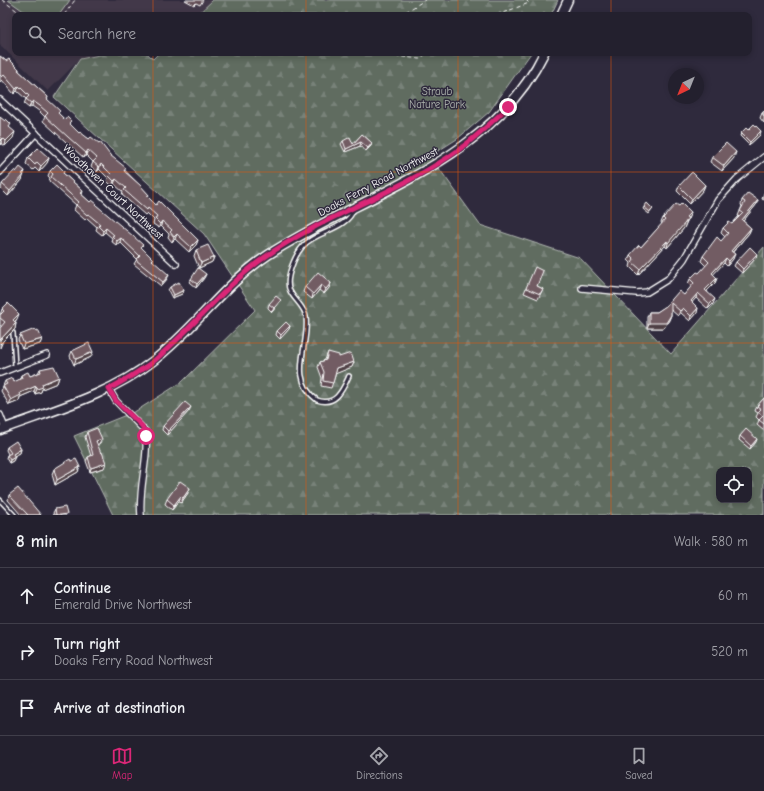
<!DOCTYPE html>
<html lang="en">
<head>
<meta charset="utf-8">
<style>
  body { margin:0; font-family:"Comic Neue",sans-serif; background:#2f2d3a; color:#f1f3f6 }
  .controls { position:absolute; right:12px; bottom:12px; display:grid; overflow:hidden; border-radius:8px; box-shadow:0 2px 6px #0003 }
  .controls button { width:36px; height:36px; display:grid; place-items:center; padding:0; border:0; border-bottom:1px solid #403e4a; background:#23202e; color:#f1f3f6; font:20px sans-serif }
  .compass { position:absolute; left:668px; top:68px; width:36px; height:36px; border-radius:50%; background:#23202e; box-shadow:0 2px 6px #0003; rotate:223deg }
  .stop { position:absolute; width:12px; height:12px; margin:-9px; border:3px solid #db2777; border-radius:50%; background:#fff }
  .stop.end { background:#db2777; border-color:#fff; box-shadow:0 1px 4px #0008 }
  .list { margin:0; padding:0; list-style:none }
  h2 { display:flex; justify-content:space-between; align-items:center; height:52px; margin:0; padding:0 16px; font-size:17px }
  h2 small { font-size:13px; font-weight:400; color:#a3a3aa }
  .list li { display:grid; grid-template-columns:26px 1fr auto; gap:12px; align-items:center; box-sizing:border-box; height:56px; padding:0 16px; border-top:1px solid #403e4a }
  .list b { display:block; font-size:15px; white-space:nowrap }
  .list p { margin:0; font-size:13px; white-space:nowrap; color:#a3a3aa }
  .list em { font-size:13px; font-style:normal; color:#a3a3aa }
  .icon { flex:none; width:22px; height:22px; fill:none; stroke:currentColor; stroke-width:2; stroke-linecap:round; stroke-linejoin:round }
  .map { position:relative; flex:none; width:764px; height:515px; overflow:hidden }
  .search { position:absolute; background:#23202e; box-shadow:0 2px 6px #0003; left:12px; right:12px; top:12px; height:44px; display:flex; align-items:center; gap:10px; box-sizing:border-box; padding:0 14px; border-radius:8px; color:#a3a3aa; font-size:15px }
  .sheet { height:220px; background:#23202e }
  nav { display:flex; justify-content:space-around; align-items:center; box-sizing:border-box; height:56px; border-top:1px solid #403e4a; background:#23202e; font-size:11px; color:#a3a3aa }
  nav a { display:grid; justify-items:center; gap:2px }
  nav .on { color:#db2777 }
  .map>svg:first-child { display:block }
  .built { fill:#433948 }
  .forest { fill:url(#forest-firs); stroke:#b0b6b0; fill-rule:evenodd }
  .garden { fill:#606c61; stroke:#b0b6b0 }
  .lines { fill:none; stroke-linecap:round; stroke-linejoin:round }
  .service-casing { stroke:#fff; stroke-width:6 }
  .minor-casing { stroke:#fff; stroke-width:8 }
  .secondary-casing { stroke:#fff; stroke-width:11 }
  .path { stroke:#fff; stroke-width:1; stroke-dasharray:4 3; stroke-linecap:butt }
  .service { stroke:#2f2a3d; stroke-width:3 }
  .minor { stroke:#2f2a3d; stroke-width:5.5 }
  .secondary { stroke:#2f2a3d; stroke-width:8 }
  .wall { fill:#624e55; stroke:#fff }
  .shaded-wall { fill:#504045; stroke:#fff }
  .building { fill:#725b63; stroke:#fff }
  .route { stroke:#db2777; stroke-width:5 }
  .grid { fill:none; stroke:#e8590c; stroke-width:1; stroke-opacity:0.55 }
  .labels { text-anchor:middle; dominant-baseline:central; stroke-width:3; stroke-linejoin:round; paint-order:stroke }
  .park-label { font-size:11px; fill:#b0b6b0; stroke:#2f2a3d }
  .street-label { font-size:11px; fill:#fff; stroke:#2f2a3d }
</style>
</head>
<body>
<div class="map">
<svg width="764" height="515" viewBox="0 0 764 515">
  <defs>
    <pattern id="forest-firs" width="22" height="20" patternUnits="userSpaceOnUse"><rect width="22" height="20" fill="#606c61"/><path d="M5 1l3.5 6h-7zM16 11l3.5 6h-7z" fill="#788279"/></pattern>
  </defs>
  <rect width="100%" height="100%" fill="#2f2a3d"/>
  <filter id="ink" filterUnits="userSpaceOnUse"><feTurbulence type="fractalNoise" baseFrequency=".025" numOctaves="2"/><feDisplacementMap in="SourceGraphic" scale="8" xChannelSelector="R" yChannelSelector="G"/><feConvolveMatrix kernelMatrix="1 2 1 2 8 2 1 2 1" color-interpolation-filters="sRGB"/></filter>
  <g filter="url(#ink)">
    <path class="built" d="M0,0H213L197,15H15V53H109L80,59L48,91L0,45Z"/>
    <g class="forest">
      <path d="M213,0H558L551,15H197Z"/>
      <path d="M109,53H147L153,59L159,53H531L489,112L457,139L430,156L480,225L580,258L671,354L764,247V515H113L74,436L136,411L182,382L255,310L204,234L54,97L80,59ZM719,470H749V500H719Z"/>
    </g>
    <path class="garden" d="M8,0H70L59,15H29Z"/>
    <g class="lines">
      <g class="service-casing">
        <g id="service">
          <path d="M13,333L15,366"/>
          <path d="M349,376C343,389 336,407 317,400C287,377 310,346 306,317C305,307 294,300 290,291C284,280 295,255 303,246C316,231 347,230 354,209"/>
          <path d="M0,500L14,515"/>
        </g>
      </g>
      <g class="minor-casing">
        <g id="minor">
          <path d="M0,100L176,264"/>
          <path d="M0,172L36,133"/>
          <path d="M582,288L637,293L647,292L668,279L684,259L718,200L737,179L764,157"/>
          <path d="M0,373L47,355"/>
          <path d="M109,389L116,401L145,431C150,455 138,488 141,515"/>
          <path d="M0,415L5,428"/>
        </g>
      </g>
      <g class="secondary-casing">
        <g id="secondary">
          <path d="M561,15L568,0"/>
          <path d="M0,430C53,410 108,396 153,361C195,329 224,284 268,255C363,193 490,164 544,53"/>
        </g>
      </g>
      <g class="path">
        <path d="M2,0L23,15"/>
        <path d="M64,15L75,0"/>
        <path d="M385,15L404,13L425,0"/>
        <path d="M497,15L529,3L526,0"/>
        <path d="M389,53L395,56L420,59L427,53"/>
      </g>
      <use href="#service" class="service"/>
      <use href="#minor" class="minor"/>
      <use href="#secondary" class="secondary"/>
    </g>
    <g class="wall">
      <path d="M185,0H203L200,5L196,3L194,5Z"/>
      <path d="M0,56L6,61L19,69V71L48,97L47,99L59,114L79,133L89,139L110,155L149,195L148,197L156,205L198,240L196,245L189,252L175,239L172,242L168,237L169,234L161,226L159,228L153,224L154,220L147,213L145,215L129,201L122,195L123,192L114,184L112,186L107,181L108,178L99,169L97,172L91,167L93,162L86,155L84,158L66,142L43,121L45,117L39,111L32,106L29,108L24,104L26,99L17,91L14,94L2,80L0,82Z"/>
      <path d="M764,111V123L760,118L762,113Z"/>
      <path d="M0,117L10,128L13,138L5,146L1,143L0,145Z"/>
      <path d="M748,130L760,135L749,145L740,136L741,133Z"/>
      <path d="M362,134L372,143L371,146L366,151L360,146L345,152L341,144L343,141L353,144Z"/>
      <path d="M712,157L734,158L722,171L710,162Z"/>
      <path d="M28,158H49L47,163L39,172L35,168L33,170L26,164Z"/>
      <path d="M50,171H64L63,173L83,191L82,195L90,202L97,206L153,259V261L167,279L161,286L134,264L137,259L120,242L116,245L111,241L112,238L105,232L102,235L96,230L97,227L87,218L85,220L74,210L76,205L49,181L50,178L48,176Z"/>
      <path d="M16,172L23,175L22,180L8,196L1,189L2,184Z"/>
      <path d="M705,185L703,190L690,204L677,191L679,186Z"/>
      <path d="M764,193V200L762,199Z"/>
      <path d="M742,200H758L756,205L743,221L751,228L749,233L733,252V259L727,266L724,263L713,274L717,278L715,283L707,291L713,304L708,309L696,298L692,302L697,313L690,321L681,313L678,316L671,310V315L669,320L664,328H647V317L649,312H657L684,295L691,287L688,284L690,279L699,273L706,266L701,261L703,256L721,241L725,237L721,233L723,228L732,224L739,216H738L742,206L741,205Z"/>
      <path d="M679,206L691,212L684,228L667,248L665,246L638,275L630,267L631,263L628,260L630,255L641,247L662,224L661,223L663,218Z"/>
      <path d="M644,207L652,210L649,214L643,209Z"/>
      <path d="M196,250L214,257L212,262L199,268L194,256Z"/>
      <path d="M756,258L742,273L734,266L736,262Z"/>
      <path d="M206,274L204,278L196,288L189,282L191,279Z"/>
      <path d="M541,276L537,286L543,289L538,299L524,293L526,288Z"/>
      <path d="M331,283L329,288L324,294L319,290L312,299L303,292L305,287Z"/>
      <path d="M170,287L184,290L182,294L172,298L168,290Z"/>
      <path d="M281,300L279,303L272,312L268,308L269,304Z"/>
      <path d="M2,309L17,319L15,322L16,323L15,329L2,342L3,341L0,348V328L1,326L0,325V315Z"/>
      <path d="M290,326L289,329L280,339L276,335L277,331Z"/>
      <path d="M36,331L42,339L40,344L22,349L18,340L20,335Z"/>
      <path d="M72,351L91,357L74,365L70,356Z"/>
      <path d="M328,352L339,357L354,362L352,367L336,373L331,388L321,386L322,378L318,367L320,362L325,360Z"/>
      <path d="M40,369L59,377L57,383L42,389L41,392L35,394L34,391L20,397L19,401L9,405L1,391L5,381L14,382L19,380L21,375L30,376L38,373Z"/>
      <path d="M764,398V431L757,425L759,420L756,417L758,413L755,411L757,406Z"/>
      <path d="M189,411L167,435L162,430L163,426Z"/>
      <path d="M87,432L100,443L97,445L104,468L90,472L86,461L88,457L91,456L85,437Z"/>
      <path d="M740,436L756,442L750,449L739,440Z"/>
      <path d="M7,447L21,449L20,453L14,456L13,461L9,463L6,458L7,455L8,454L6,450Z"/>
      <path d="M71,461L80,467L78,472L55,485L52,474L54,469Z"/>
      <path d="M188,493L181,503L179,501L172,510L165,504L167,499Z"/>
      <path d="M9,495L41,515H21L8,500Z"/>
      <path d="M55,509L66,515H54L53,513Z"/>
    </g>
    <g class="shaded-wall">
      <path d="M19,86L17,91L14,94L16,89Z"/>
      <path d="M33,101L32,106L29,108L31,103Z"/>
      <path d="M761,131L760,135L749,145L750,142Z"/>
      <path d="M15,132L13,138L5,146L6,141Z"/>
      <path d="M3,138L1,143L0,145V141Z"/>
      <path d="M361,142L360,146L345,152L346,149Z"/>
      <path d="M372,143L371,146L366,151L368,148Z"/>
      <path d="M88,150L86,155L84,158L86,153Z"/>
      <path d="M736,152L734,158L722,171L724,166Z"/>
      <path d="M49,158L47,163L39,172L41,166Z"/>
      <path d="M101,164L99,169L97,172L99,167Z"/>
      <path d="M25,171L22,180L8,196L10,191Z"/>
      <path d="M116,179L114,184L112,186L114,181Z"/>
      <path d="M705,185L703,190L690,204L692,199Z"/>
      <path d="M758,200L756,205L740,225L742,220Z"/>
      <path d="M691,212L684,228L667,248L668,243L686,217Z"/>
      <path d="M162,221L161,226L159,228L160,224Z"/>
      <path d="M106,228L105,232L102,235L103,231Z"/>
      <path d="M751,228L749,233L729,256L731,251Z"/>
      <path d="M177,234L175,239L172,242L174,237Z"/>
      <path d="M121,238L120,242L116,245L117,241Z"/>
      <path d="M198,240L196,245L189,252L191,247Z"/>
      <path d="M667,241L665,246L638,275L640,269Z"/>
      <path d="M735,254L733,259L727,266L729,261Z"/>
      <path d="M757,254L756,258L742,273L743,269Z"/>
      <path d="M214,257L212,262L199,268L201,263Z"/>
      <path d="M726,258L724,263L710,278L712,273Z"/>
      <path d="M206,274L204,278L196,288L197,284Z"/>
      <path d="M169,275L167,279L161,286L163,282Z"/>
      <path d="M717,278L715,283L703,295L705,290Z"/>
      <path d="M331,283L329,288L324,294L326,289Z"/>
      <path d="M321,285L319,290L312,299L313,294Z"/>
      <path d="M184,290L182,294L172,298L174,295Z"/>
      <path d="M698,293L696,298L689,306L691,301Z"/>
      <path d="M715,299L713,304L708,309L710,304Z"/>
      <path d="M281,300L279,303L272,312L274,308Z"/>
      <path d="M683,308L681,313L678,316L680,311Z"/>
      <path d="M698,308L697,313L690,321L691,316Z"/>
      <path d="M19,314L17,319L11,325L13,320Z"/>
      <path d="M671,315L669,320L664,328H647L649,323Z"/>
      <path d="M16,323L15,329L0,344V340Z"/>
      <path d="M290,326L289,329L280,339L281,335Z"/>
      <path d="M42,339L40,344L22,349L24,344Z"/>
      <path d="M93,352L91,357L74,365L76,359Z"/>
      <path d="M354,362L352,367L335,374L337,368Z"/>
      <path d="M59,377L57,383L42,389L41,392L35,394L37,389L42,384Z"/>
      <path d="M36,386L34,391L20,397L19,401L9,405L11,400L20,393Z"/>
      <path d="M191,407L189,411L167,435L168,431Z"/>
      <path d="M102,439L100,443L95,446L96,441Z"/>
      <path d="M757,439L756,442L750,449L751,446Z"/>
      <path d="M21,449L20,453L12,457L13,454Z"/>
      <path d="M15,457L13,461L9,463L10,460Z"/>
      <path d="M106,463L104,468L90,472L91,468Z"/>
      <path d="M80,467L78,472L55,485L57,480Z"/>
      <path d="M190,488L188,493L181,503L183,498Z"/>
      <path d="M181,496L179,501L172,510L174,505Z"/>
    </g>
    <g class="building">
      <path d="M0,56L6,61L9,59L19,69L18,70L48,97L47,99L60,111L58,113L65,120L67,117L71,121L69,123L79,133L80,132L89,139L91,137L99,143L100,142L110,155L126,168L124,171L140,185L149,195L147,196L156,205L159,201L198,240L191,247L177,234L174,237L170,232L172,230L162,221L160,224L155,219L157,216L148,208L147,210L131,196L124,190L126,188L116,179L114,181L109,176L111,174L101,164L99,167L93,162L97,158L88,150L86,153L68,137L45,116L48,113L40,106L33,101L31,103L26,99L29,96L19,86L16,89L4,75L2,77L0,75Z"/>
      <path d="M764,111V116L762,113Z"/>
      <path d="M0,117L5,121L6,119L11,124L9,127L15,132L6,141L3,138L0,141Z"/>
      <path d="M754,124L761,131L750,142L741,133L746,128L748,130Z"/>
      <path d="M362,134L372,143L368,148L361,142L346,149L343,141L350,137L353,144Z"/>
      <path d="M726,143L736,152L724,166L712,157Z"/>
      <path d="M38,148L49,158L41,166L37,162L35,165L28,158Z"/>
      <path d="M57,164L64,171L63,173L83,191L80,193L90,202L92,200L97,204L96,205L133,236L143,245L141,247L153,259L152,260L169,275L163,282L136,260L140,256L121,238L117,241L112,236L114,235L106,228L103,231L98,226L100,224L88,214L87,215L76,205L79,202L51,177L53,174L50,171Z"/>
      <path d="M20,167L25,171L22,174L24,175L10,191L2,184L15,170L16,172Z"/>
      <path d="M692,172L705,185L692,199L679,186Z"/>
      <path d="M748,193L758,200L742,220L751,228L731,251L735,254L729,261L726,258L712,273L717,278L705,290L715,299L710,304L698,293L691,301L698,308L691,316L683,308L680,311L671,303V315L666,323H649V312H657L666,306L679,291L684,295L694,283L690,279L697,272L699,273L709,262L703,256L717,237L721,241L728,233L723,228L729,222L732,224L743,213L740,211L745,202L742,200Z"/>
      <path d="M647,203L653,209L650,212L644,207Z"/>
      <path d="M682,203L691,212L686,217L688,218L685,223L668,243L667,241L640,269L632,262L634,259L630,255L639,245L641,247L665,220L663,218L676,204L679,206Z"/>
      <path d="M208,245L214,257L201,263L196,250Z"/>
      <path d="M750,247L757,254L743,269L736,262Z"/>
      <path d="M535,267L543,271L537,286L543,289L540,294L526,288Z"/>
      <path d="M198,268L206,274L197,284L191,279Z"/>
      <path d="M318,272L331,283L326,289L321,285L313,294L305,287Z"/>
      <path d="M179,282L184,290L174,295L170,287Z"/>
      <path d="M276,296L281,300L274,308L269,304Z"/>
      <path d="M8,303L19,314L13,320L16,323L0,340V328L5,322L0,318V315L4,311L2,309Z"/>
      <path d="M286,322L290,326L281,335L277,331Z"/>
      <path d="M35,329L36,331L38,330L42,339L24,344L20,335Z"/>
      <path d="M89,343L93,352L76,359L72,351Z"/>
      <path d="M328,352L339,355V357L351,353L354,362L337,368L333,383L323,381L324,372L320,362L326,360Z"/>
      <path d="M54,366L59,377L42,384L43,387L37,389L36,386L20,393L21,395L11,400L3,386L7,384L5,381L12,378L14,382L22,378L21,375L28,372L30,376L41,372L40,369Z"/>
      <path d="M764,398V424L759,420L763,416L758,412L761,409L757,406Z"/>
      <path d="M185,402L191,407L168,431L163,426Z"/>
      <path d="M97,428L102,439L96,441L101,453L102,452L106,463L91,468L88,457L93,455L87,432Z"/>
      <path d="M746,429L757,439L751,446L740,436Z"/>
      <path d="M16,441L21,449L13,454L15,457L10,460L7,455L11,453L7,447Z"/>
      <path d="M70,459L71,461L76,459L80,467L57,480L54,469Z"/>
      <path d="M180,481L190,488L183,498L181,496L174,505L167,499Z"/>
      <path d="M18,488L41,515H28L9,495Z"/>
      <path d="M65,507L67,514L61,515H56L55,509Z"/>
    </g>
  </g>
  <g class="lines" filter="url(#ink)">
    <path class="route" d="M146,436L142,426L116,401L109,389C125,380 141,371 155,360C194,327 224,286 265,257C323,216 392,195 450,156C471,142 490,124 508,107"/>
  </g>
  <path class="grid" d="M153,0V15M306,0V15M458,0V15M611,0V15M153,53V515M306,53V515M458,53V515M611,53V515M0,172H764M0,343H764"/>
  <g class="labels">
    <g class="park-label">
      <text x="437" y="91">Straub<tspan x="437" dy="13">Nature Park</tspan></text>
    </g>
    <g class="street-label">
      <text transform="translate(378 182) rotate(-28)">Doaks Ferry Road Northwest</text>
      <text transform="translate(113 192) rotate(43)">Woodhaven Court Northwest</text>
    </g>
  </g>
</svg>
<div class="controls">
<button><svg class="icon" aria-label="locate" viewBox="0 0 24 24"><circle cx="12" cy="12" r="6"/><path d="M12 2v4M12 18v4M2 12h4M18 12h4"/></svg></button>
</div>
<svg class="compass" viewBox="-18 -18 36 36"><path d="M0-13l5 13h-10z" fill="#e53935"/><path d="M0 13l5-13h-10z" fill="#a3a3aa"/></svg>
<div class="stop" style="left:146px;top:436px"></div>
<div class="stop end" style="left:508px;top:107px"></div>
<div class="search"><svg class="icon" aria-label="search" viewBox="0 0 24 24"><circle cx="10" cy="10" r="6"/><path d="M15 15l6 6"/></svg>Search here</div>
</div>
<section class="sheet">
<h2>8 min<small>Walk · 580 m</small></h2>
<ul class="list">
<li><svg class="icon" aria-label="ahead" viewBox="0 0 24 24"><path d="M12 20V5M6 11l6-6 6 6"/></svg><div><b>Continue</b><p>Emerald Drive Northwest</p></div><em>60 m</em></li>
<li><svg class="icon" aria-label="right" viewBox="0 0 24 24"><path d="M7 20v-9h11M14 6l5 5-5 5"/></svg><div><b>Turn right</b><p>Doaks Ferry Road Northwest</p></div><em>520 m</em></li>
<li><svg class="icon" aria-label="arrive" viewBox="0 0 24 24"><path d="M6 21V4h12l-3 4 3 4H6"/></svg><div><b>Arrive at destination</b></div></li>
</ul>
</section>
<nav>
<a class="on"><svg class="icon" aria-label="map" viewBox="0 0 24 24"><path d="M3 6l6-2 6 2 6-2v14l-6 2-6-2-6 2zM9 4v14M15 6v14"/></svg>Map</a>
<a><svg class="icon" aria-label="directions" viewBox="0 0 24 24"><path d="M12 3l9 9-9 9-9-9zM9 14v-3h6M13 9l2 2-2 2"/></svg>Directions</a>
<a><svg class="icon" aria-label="saved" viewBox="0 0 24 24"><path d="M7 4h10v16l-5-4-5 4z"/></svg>Saved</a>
</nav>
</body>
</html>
